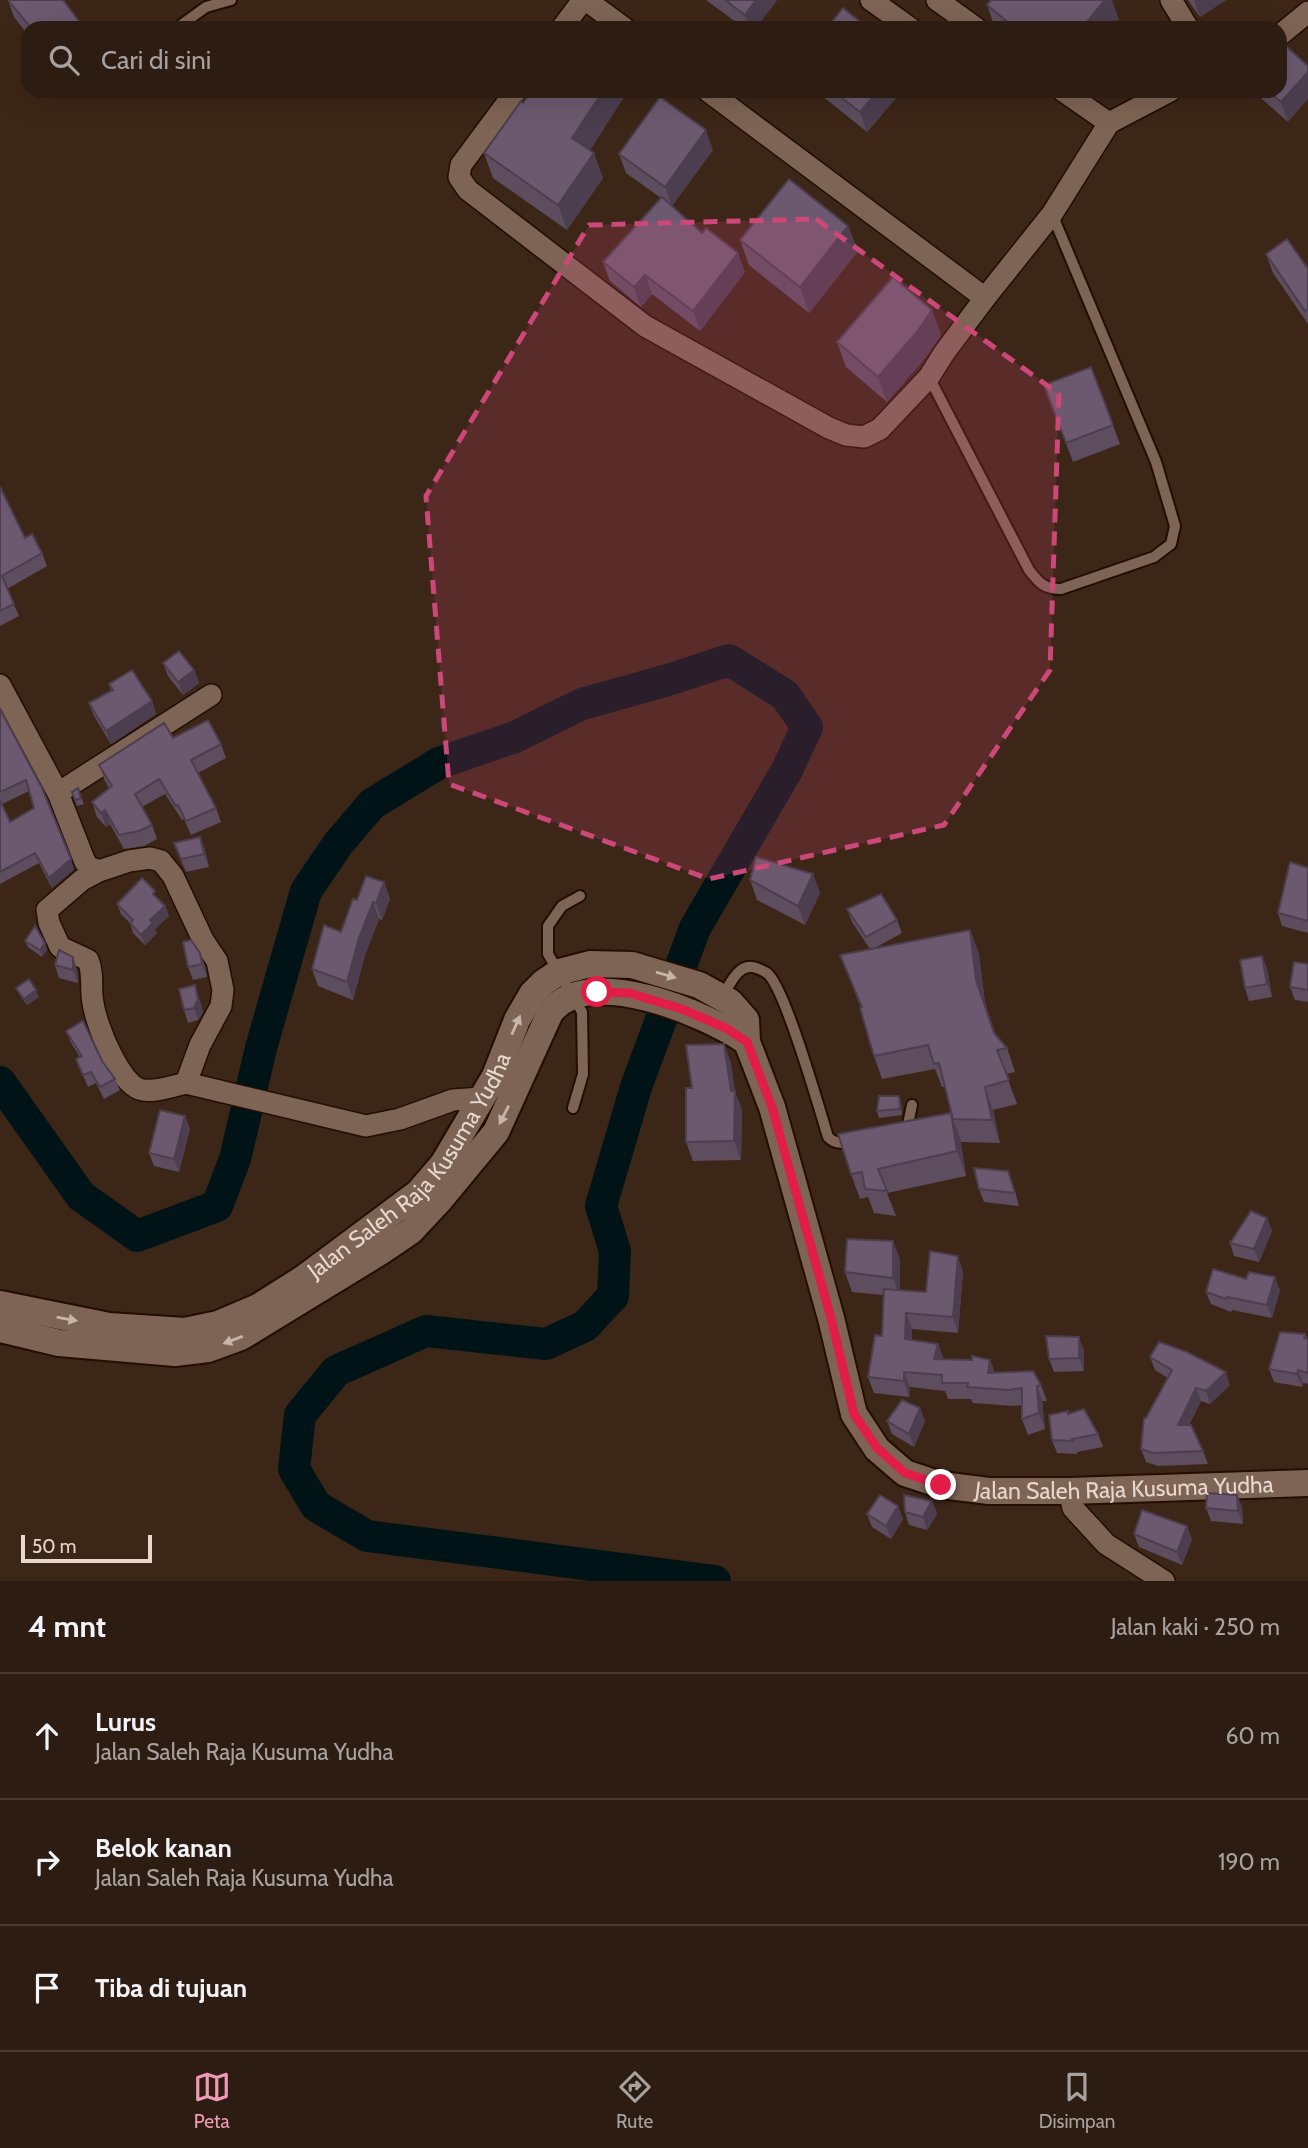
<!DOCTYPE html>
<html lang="id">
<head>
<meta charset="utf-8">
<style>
  body { margin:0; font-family:Cabin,sans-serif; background:#35251a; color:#f1f3f6 }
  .scale { position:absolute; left:21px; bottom:18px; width:131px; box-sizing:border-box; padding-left:7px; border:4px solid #e7d8cf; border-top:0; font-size:19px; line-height:24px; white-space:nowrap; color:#e7d8cf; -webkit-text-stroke:5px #3c2617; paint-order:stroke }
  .stop { position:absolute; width:21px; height:21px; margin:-16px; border:5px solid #e11d48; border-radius:50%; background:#fff }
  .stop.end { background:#e11d48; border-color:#fff; box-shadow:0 2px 7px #0008 }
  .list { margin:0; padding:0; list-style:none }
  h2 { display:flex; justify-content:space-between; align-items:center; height:91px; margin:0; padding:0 28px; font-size:30px }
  h2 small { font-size:23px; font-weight:400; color:#a7a19f }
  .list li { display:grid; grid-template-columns:46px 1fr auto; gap:21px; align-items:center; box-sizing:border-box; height:126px; padding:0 28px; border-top:2px solid #483a31 }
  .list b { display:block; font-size:26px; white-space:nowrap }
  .list p { margin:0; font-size:23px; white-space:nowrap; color:#a7a19f }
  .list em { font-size:23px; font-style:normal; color:#a7a19f }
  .icon { flex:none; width:38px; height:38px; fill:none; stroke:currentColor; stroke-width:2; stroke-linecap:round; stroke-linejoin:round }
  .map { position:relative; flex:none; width:1308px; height:1581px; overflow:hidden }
  .search { position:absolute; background:#2d1c11; box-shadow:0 7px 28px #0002; left:21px; right:21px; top:21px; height:77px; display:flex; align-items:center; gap:18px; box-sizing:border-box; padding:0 24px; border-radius:21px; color:#a7a19f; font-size:26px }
  .sheet { height:469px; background:#2d1c11 }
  nav { display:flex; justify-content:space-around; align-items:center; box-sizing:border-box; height:98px; border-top:2px solid #483a31; background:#2d1c11; font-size:19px; color:#a7a19f }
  nav a { display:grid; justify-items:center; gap:4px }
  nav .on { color:#f09ab7 }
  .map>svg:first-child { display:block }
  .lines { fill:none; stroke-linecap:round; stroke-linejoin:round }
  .river { stroke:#001417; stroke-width:32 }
  .service-casing { stroke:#220e02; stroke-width:14 }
  .minor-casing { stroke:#220e02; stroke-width:24 }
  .tertiary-casing { stroke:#220e02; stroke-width:30 }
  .service { stroke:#7e6454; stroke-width:10 }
  .minor { stroke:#7e6454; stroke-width:21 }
  .tertiary { stroke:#7e6454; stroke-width:26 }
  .wall { fill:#5d4d5f; fill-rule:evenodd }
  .shaded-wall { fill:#4c3e4e }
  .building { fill:#6c596f; stroke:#4c3e4e; stroke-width:2 }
  .oneway { fill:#c8b5aa }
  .route { stroke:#e11d48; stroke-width:9 }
  .marked { fill:#cb4878; fill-opacity:0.2; stroke:#cb4878; stroke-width:5; stroke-dasharray:14 9; stroke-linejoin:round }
  .labels { text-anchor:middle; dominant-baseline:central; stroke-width:5; stroke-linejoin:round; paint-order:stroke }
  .street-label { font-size:23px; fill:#e7d8cf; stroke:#3c2617 }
</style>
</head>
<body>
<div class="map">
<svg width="1308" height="1581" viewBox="0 0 1308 1581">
  <rect width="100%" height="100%" fill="#3c2617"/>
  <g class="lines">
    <path class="river" d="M0,1082L81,1196L137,1236L217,1206L235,1159L261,1048L306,891L338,844L372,804L439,763L515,737L582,704L668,680L729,660L785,695L807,727L787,770L695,928L636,1087L601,1206L615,1251L613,1296L585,1326L546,1344L426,1331L336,1371L300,1415L294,1469L316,1506L367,1536L715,1581"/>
    <g class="service-casing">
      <g id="service">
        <path d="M177,28L206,7L231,0"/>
        <path d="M929,377L1029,570C1039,583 1044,589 1061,589L1154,557L1171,544L1175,526L1156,462L1052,214"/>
        <path d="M722,997C729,987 737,965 752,967C755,967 764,971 767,973C785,987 819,1108 828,1137C836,1145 843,1143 854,1142"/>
        <path d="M573,1108L583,1074L582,1012L548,954V926L562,906L580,896"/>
        <path d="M903,1132L908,1124L912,1105"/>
      </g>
    </g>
    <g class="minor-casing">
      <g id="minor">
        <path d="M586,0L624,28"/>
        <path d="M871,0L910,28"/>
        <path d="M937,0L976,28"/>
        <path d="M1171,0L1188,28"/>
        <path d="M562,28L583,0"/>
        <path d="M1280,35L1308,12"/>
        <path d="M516,91L461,165L459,177L468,190L645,326L829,428L846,435L864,437L880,429L929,377L944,353L985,298L1052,214L1109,123L1170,91"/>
        <path d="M708,91L985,298"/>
        <path d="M1063,91L1109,123"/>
        <path d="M0,685L58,793L85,862L89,867L99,871L129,861L150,858L161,861L173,876L203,940L217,961L223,990L221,1006L200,1045L186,1083L366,1126L400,1119L453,1100L482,1098"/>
        <path d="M58,793L211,695"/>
        <path d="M99,871L82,880L47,910L49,923L60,947L88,960C94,973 90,989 93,1003C96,1024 120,1087 143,1090C157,1092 173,1086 186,1083"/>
        <path d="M1069,1491L1073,1508L1106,1544L1164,1581"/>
      </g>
    </g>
    <g class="tertiary-casing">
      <g id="tertiary">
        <path id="s1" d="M0,1304L109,1326L185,1331L218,1324L258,1307L304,1278L418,1193L443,1164L495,1076L517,1020L532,994L544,982L559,972L590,964L632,965L699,985L730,1002L746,1020L747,1042L772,1107L831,1318L854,1414L877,1449L905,1473L941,1485L989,1491H1069L1308,1483"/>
        <path d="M0,1329L59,1343L175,1353L208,1349L241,1337L380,1252L411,1231L439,1201L496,1132L550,1013C586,962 707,1014 747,1042"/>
      </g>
    </g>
    <use href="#service" class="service"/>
    <use href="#minor" class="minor"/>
    <use href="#tertiary" class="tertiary"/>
  </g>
  <g class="wall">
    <path d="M8,0H63L84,28H28V35L14,17Z"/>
    <path d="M706,0H777L756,28H744Z"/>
    <path d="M1188,0H1226L1200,17Z"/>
    <path d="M987,5L1119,19L1112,28H995Z"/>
    <path d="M816,91H902L867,132Z"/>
    <path d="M1259,91H1280L1288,122L1262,99Z"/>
    <path d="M590,150L603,178L567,230L493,178L484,153Z"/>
    <path d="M713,150L672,206L745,272L700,331L652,294L641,307L610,281L603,262L661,198L626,173L619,154Z"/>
    <path d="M848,226L858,251L809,313L749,265L740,240Z"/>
    <path d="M1266,254L1308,269V324L1273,273Z"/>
    <path d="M941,335L926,357L887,402L846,367L837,342Z"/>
    <path d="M1091,367L1120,444L1073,462L1044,385Z"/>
    <path d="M0,487L25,538L42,553L47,566L7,589L19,616L0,626Z"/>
    <path d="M163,663L194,670L199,683L183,695L168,676Z"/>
    <path d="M109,684L152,701L156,714L111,744L94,716L89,703L111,691Z"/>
    <path d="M0,709L74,869L52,888L39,863L0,884ZM29,791L34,808L10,822L2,804Z"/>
    <path d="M221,744L226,758L198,773L216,808L221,822L191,835L184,819L182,820L165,794L142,807L152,825L157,839L144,846L124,849L110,824L106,827L97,817L92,802L109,788L104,779L99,765Z"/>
    <path d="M78,788L84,804L77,806L72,792Z"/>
    <path d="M200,837L205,850L209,867L186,872L174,843Z"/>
    <path d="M1308,868V933L1282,926L1278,913Z"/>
    <path d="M813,874L820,893L805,925L757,900L750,880Z"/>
    <path d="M384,882L390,899L382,920L379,919L365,955L353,1000L318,986L312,969L341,932L357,900Z"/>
    <path d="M158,900L165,906L169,916L155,929L157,933L145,945L133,933L130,923L121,914L117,904Z"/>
    <path d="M847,909L897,920L902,933L873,949L970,930L979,954L985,1003L995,1034L1007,1048L1015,1072L1006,1074L1017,1104L993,1110L1000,1143L961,1142L960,1138L966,1176L887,1193L896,1216L874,1213L868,1197L860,1199L851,1174L951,1113L945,1087H942L935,1069L882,1079L874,1056L861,1008L840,955L870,949L852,922Z"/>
    <path d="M25,941L45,943L47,950L42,957L28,947Z"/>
    <path d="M200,953L205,966L207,977L193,980L188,967Z"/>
    <path d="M1262,956L1267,969L1272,997L1249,1001L1245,988Z"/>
    <path d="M73,957L77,970L78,983L59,978L55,965Z"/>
    <path d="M1308,964V1002L1295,1000L1290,987Z"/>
    <path d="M195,985L203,1012L198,1020L188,1023L184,1010Z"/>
    <path d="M16,988L39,997L27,1005L19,994Z"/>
    <path d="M66,1031L102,1061L115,1079L120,1090L104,1099L96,1083L88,1087L76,1059L80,1057L71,1043Z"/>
    <path d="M724,1044L731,1064L735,1092L742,1110L741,1160L693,1161L686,1142L692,1088Z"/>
    <path d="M899,1096L901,1102L902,1115L879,1118L877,1111Z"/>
    <path d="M185,1116L190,1129L179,1172L154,1166L149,1153Z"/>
    <path d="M1013,1184L1019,1206L984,1202L979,1189Z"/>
    <path d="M1267,1218L1272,1231L1259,1262L1234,1256L1230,1243Z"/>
    <path d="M893,1241L900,1260V1290L926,1292L963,1272L958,1333L912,1329V1340L938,1344L944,1360H990L995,1373L1041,1385L1047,1401H1042L1045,1429L1028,1435L1022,1419V1405L1014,1406L973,1403L971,1399H948L945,1391L910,1387L909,1397L874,1393L868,1377L882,1336L883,1295L852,1292L845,1272Z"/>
    <path d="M1280,1290L1272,1318L1232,1310L1231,1312L1211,1304L1206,1292Z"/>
    <path d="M1305,1334L1308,1339V1384L1303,1383L1302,1387L1274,1382L1269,1369Z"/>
    <path d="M1084,1350V1371L1054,1372L1049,1359Z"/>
    <path d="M1150,1357L1230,1385L1210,1404L1201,1401L1189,1425L1203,1451L1208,1464L1158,1466L1146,1462L1141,1449L1146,1418L1168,1378L1155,1370Z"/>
    <path d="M1068,1414L1098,1434L1103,1447L1077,1452V1454L1057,1453L1052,1440Z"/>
    <path d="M887,1421H925L914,1447L892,1434Z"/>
    <path d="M1237,1495L1242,1508L1243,1524L1211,1521L1206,1508Z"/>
    <path d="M932,1501L937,1514L927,1530L909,1525L905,1512Z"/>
    <path d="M867,1514L903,1519L891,1539L872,1527Z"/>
    <path d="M1134,1534L1192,1539L1182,1565L1139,1547Z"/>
  </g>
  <g class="shaded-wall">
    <path d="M756,0H777L756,28H749L745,15Z"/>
    <path d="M1105,0H1112L1119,19L1112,28H1082Z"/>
    <path d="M1194,0H1226L1200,17Z"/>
    <path d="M1308,72V99L1288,122L1281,102Z"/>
    <path d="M603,91H628L582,163L572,138Z"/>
    <path d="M878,91H902L867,132L860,112Z"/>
    <path d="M706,130L713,150L672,206L665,187Z"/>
    <path d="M594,153L603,178L567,230L558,205Z"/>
    <path d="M848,226L858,251L809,313L800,287Z"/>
    <path d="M738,253L745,272L700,331L693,311Z"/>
    <path d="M645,275L652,294L641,307L634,287Z"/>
    <path d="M932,310L941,335L926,357L887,402L878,377Z"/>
    <path d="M194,670L199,683L183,695L178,682Z"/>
    <path d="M152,701L156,714L111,744L106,731Z"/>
    <path d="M105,810L110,824L106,827L101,813Z"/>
    <path d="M200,837L205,850L209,867L204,854Z"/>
    <path d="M71,859L74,869L52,888L49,878Z"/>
    <path d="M813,874L820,893L805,925L798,906Z"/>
    <path d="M384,882L390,899L382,920L376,903Z"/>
    <path d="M373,902L379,919L365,955L353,1000L347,982L359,938Z"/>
    <path d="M165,906L169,916L155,929L157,933L145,945L141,935L150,920Z"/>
    <path d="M970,930L979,954L985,1003L1003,1056L976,980Z"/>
    <path d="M45,943L47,950L42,957L40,950Z"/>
    <path d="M200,953L205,966L207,977L202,964Z"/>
    <path d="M1262,956L1267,969L1272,997L1267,984Z"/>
    <path d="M73,957L77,970L78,983L73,970Z"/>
    <path d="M195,985L203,1012L198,1020L194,1008Z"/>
    <path d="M36,990L39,997L27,1005L24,999Z"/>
    <path d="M724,1044L731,1064L735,1092L742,1110L741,1160L734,1141L731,1091Z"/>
    <path d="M985,1087L993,1110L1000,1143L992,1120Z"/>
    <path d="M899,1096L901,1102L902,1115L900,1109Z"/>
    <path d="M951,1113L960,1138L966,1176L957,1151Z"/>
    <path d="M185,1116L190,1129L179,1172L174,1159Z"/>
    <path d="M1267,1218L1272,1231L1259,1262L1254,1249Z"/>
    <path d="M893,1241L900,1260V1297L893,1278Z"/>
    <path d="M958,1256L963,1272L958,1333L953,1317Z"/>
    <path d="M1275,1277L1280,1290L1272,1318L1267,1305Z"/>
    <path d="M906,1313L912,1329L911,1355L905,1339Z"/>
    <path d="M1079,1337L1084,1350V1371L1079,1358Z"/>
    <path d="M938,1344L944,1360L934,1359Z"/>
    <path d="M990,1360L996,1376L988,1373Z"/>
    <path d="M1298,1370L1303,1383L1302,1387L1297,1374Z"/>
    <path d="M904,1372L910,1387L909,1397L904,1381Z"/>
    <path d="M1226,1372L1230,1385L1210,1404L1206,1391Z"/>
    <path d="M1037,1386L1042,1401L1045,1429L1039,1413Z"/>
    <path d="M1196,1388L1201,1401L1182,1438L1178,1425Z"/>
    <path d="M920,1408L925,1421L914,1447L909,1434Z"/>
    <path d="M1237,1495L1242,1508L1243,1524L1238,1511Z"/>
    <path d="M932,1501L937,1514L927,1530L923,1517Z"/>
    <path d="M898,1506L903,1519L891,1539L886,1526Z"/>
    <path d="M1187,1526L1192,1539L1182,1565L1177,1552Z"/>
  </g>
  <g class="building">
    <path d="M8,0H63L84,28H31Z"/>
    <path d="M725,0H756L745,15Z"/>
    <path d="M991,0H1105L1082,28H1015L987,5Z"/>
    <path d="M843,8L868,28H827Z"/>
    <path d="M1286,46L1308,66V72L1281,102L1268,91H1280V53Z"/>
    <path d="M531,91H603L572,138L594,153L558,205L484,153L521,101L523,103Z"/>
    <path d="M833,91H878L860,112Z"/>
    <path d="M660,97L706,130L665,187L619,154Z"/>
    <path d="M789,179L848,226L800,287L740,240Z"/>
    <path d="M662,197L702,233L706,228L738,253L693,311L645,275L634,287L603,262Z"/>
    <path d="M1287,239L1308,269V309L1305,311L1266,254Z"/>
    <path d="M893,277L932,310L917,332L878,377L837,342Z"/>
    <path d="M1091,367L1113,425L1066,443L1044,385Z"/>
    <path d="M0,487L25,538L32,534L42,553L2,576L14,604L0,611Z"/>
    <path d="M179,651L194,670L178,682L163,663Z"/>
    <path d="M132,670L152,701L106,731L89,703L113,690L109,684Z"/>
    <path d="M0,709L42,788L71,859L49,878L35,853L0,872V800L10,822L34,808L26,780L0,792Z"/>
    <path d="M208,720L221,744L191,760L216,808L186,821L178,805L176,806L159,779L135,794L152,825L139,831L119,835L105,810L101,813L92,802L112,786L99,765L164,723L173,738Z"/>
    <path d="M78,788L81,798L75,800L72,792Z"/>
    <path d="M200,837L204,854L181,859L174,843Z"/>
    <path d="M756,857L813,874L798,906L750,880Z"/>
    <path d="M1290,862L1308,868V921L1278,913Z"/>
    <path d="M366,876L384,882L376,903L373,902L359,938L347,982L312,969L324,925L341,932L353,899L357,900Z"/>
    <path d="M142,878L155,891L153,894L165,906L150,920L153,923L141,935L130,923L133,920L117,904Z"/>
    <path d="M881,894L897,920L866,937L847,909Z"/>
    <path d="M35,926L45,943L40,950L25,941Z"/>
    <path d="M970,930L976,980L994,1033L1007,1048L997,1050L1009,1080L985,1087L992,1120L953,1119L939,1063L934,1064L928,1045L874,1056L860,1008L862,1007L840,955Z"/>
    <path d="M191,940L200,953L202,964L188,967L183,942Z"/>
    <path d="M59,950L73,957V970L55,965Z"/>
    <path d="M1262,956L1267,984L1245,988L1240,960Z"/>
    <path d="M1294,962L1308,964V990L1290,987Z"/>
    <path d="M29,979L36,990L24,999L16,988Z"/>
    <path d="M195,985L198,999L194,1008L184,1010L179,989Z"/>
    <path d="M83,1021L102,1061L115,1079L100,1087L91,1072L83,1075L76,1059L82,1056L66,1031Z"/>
    <path d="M724,1044L731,1091H735L734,1141L686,1142V1088H692L686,1045Z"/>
    <path d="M879,1096H899L900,1109L877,1111Z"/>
    <path d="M160,1110L185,1116L174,1159L149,1153Z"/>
    <path d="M951,1113L957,1151L878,1169L887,1191L865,1189L862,1172L851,1174L838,1134Z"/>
    <path d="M974,1168L1008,1171L1015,1193L979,1189Z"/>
    <path d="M1251,1211L1267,1218L1254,1249L1230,1243Z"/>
    <path d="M847,1239L893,1241V1278L845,1272Z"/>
    <path d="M930,1251L958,1256L953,1317L906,1313L905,1339L938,1344L934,1359L972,1360V1356L990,1360L988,1373L1033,1371L1041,1385L1037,1386L1039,1413L1022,1419V1388L1009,1390L967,1387L968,1383H942V1375L904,1372V1381L868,1377L875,1335L882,1336L884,1289L926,1292Z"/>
    <path d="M1213,1269L1246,1279L1249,1272L1275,1277L1267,1305L1227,1297L1226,1299L1206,1292Z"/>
    <path d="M1280,1332L1305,1334L1304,1338L1308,1339V1373L1298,1370L1297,1374L1269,1369Z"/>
    <path d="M1046,1336L1079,1337V1358L1049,1359Z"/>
    <path d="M1159,1342L1187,1352L1226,1372L1206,1391L1196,1388L1178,1425H1191L1203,1451L1153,1453L1141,1449L1144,1418H1146L1172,1370L1150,1357Z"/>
    <path d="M902,1400L920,1408L909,1434L887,1421Z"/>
    <path d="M1084,1409L1098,1434L1072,1439L1073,1441L1052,1440L1049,1415L1068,1411V1414Z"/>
    <path d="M1207,1493L1237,1495L1238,1511L1206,1508Z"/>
    <path d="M880,1495L898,1506L886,1526L867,1514Z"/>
    <path d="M904,1495L932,1501L923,1517L905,1512Z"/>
    <path d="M1142,1510L1187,1526L1177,1552L1134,1534Z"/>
  </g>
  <defs><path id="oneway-solid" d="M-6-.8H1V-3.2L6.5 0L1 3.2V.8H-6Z" transform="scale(1.75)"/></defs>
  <g class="oneway">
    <use href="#oneway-solid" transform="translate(666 975) rotate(16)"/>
    <use href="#oneway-solid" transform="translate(516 1025) rotate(-66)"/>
    <use href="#oneway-solid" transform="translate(504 1115) rotate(117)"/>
    <use href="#oneway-solid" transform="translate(67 1319) rotate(10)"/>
    <use href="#oneway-solid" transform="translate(233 1340) rotate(159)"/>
  </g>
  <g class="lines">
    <path class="route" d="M597,992L629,993L682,1009L726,1028L747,1042L772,1107L831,1318L854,1414L877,1448L905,1473L941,1485"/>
  </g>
  <path class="marked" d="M816,219L1059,394L1050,670L944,825L709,879L449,784L426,496L589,225Z"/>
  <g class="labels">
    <g class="street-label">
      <text stroke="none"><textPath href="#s1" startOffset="476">Jalan Saleh Raja Kusuma Yudha</textPath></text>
      <text stroke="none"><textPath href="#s1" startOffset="1640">Jalan Saleh Raja Kusuma Yudha</textPath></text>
    </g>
  </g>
</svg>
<div class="scale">50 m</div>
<div class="stop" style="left:597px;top:992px"></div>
<div class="stop end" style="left:941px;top:1485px"></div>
<div class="search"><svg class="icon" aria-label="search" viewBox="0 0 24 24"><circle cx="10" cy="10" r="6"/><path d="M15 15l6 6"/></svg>Cari di sini</div>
</div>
<section class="sheet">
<h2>4 mnt<small>Jalan kaki · 250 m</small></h2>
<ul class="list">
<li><svg class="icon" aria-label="ahead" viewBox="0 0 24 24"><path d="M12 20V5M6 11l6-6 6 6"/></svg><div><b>Lurus</b><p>Jalan Saleh Raja Kusuma Yudha</p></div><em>60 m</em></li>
<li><svg class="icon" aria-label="right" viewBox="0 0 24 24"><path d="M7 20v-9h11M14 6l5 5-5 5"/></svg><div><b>Belok kanan</b><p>Jalan Saleh Raja Kusuma Yudha</p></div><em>190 m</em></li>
<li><svg class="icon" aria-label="arrive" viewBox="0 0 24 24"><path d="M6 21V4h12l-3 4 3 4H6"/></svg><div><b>Tiba di tujuan</b></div></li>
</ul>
</section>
<nav>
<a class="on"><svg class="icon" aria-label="map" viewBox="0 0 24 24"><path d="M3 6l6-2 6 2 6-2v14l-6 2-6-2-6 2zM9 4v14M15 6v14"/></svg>Peta</a>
<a><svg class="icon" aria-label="directions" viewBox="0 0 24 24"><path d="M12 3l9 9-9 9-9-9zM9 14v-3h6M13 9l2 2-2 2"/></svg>Rute</a>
<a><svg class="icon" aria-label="saved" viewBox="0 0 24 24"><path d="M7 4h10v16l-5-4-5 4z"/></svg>Disimpan</a>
</nav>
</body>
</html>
